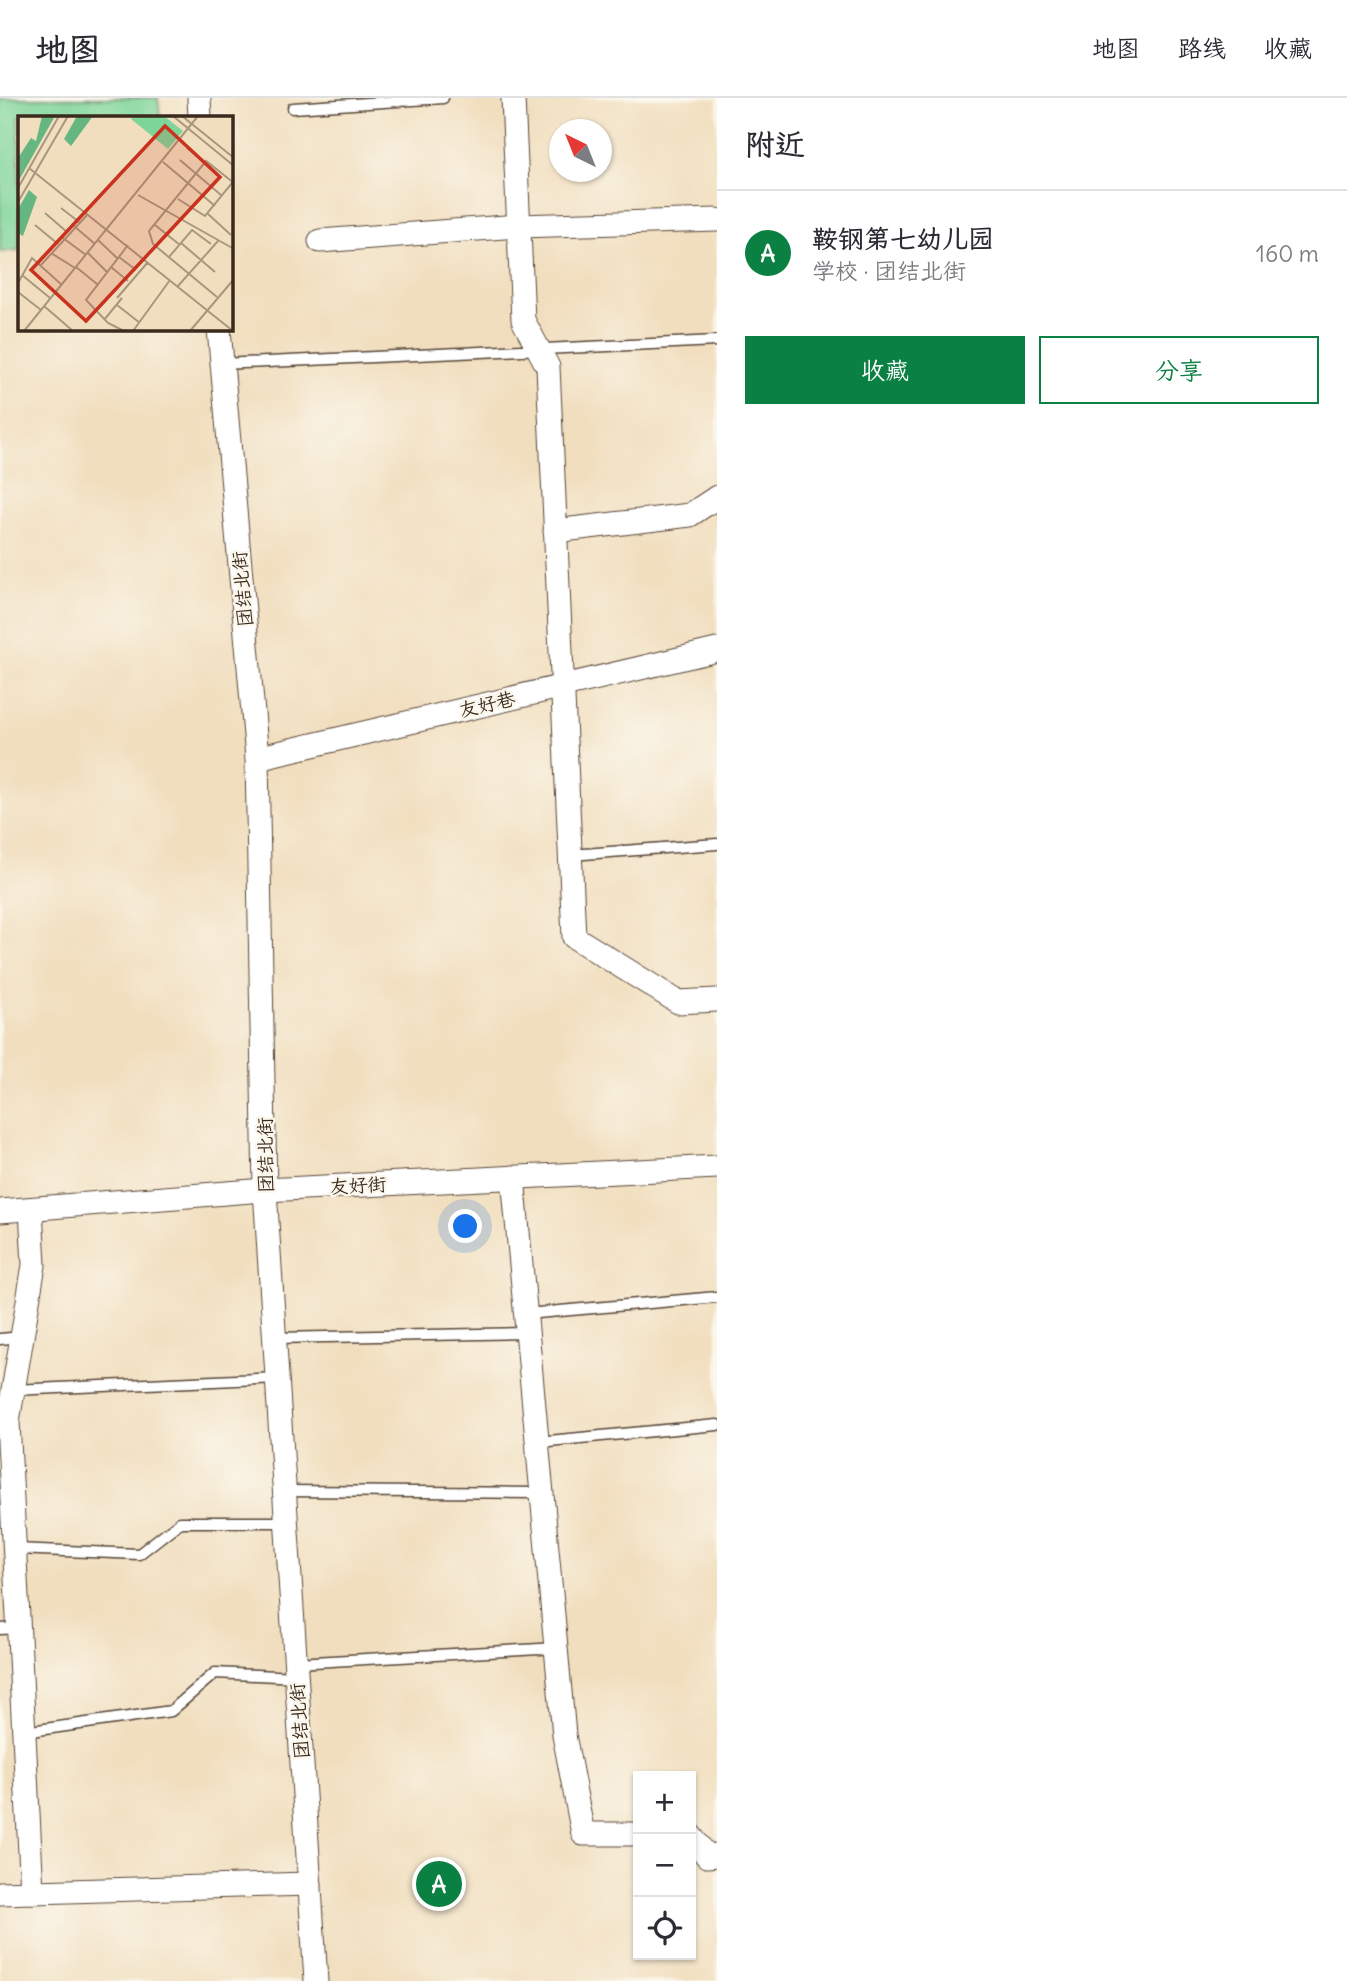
<!DOCTYPE html>
<html lang="zh">
<head>
<meta charset="utf-8">
<style>
  body { margin:0; font-family:Delius,"LXGW WenKai TC",sans-serif; background:#f7f7f7; color:#2b2b33 }
  .controls { position:absolute; right:21px; bottom:21px; display:grid; overflow:hidden; border-radius:0px; box-shadow:0 2px 5px #0004 }
  .controls button { width:63px; height:63px; display:grid; place-items:center; padding:0; border:0; border-bottom:2px solid #e1e1e2; background:#fff; color:#2b2b33; font:35px sans-serif }
  .compass { position:absolute; left:549px; top:21px; width:63px; height:63px; border-radius:50%; background:#fff; box-shadow:0 2px 5px #0004; rotate:317deg }
  .you { position:absolute; left:466px; top:1129px; width:24px; height:24px; margin:-18px; border:5px solid #fff; border-radius:50%; background:#1a73e8; box-shadow:0 0 0 10px #1a73e833 }
  .badge { display:grid; place-items:center; width:46px; height:46px; border-radius:50%; background:#0b8043; color:#fff; font-size:23px; font-weight:700 }
  .pin { position:absolute; translate:-50% -50%; border:4px solid #fff; box-shadow:0 2px 7px #0006 }
  .list { margin:0; padding:0; list-style:none }
  h2 { display:flex; justify-content:space-between; align-items:center; height:91px; margin:0; padding:0 28px; font-size:30px }
  h2 small { font-size:23px; font-weight:400; color:#7c7c81 }
  .list li { display:grid; grid-template-columns:46px 1fr auto; gap:21px; align-items:center; box-sizing:border-box; height:126px; padding:0 28px; border-top:2px solid #e1e1e2 }
  .list b { display:block; font-size:26px; white-space:nowrap }
  .list p { margin:0; font-size:23px; white-space:nowrap; color:#7c7c81 }
  .list em { font-size:23px; font-style:normal; color:#7c7c81 }
  .actions { display:flex; gap:14px; padding:21px 28px }
  .actions a { flex:1; padding:16px 0; border:2px solid #0b8043; border-radius:0px; text-align:center; font-size:24px; color:#0b8043 }
  .actions .main { background:#0b8043; color:#fff }
  .icon { flex:none; width:38px; height:38px; fill:none; stroke:currentColor; stroke-width:2; stroke-linecap:round; stroke-linejoin:round }
  .map { position:relative; flex:none; width:717px; height:1883px; overflow:hidden }
  header { display:flex; align-items:center; gap:42px; box-sizing:border-box; height:98px; padding:0 35px; background:#fff; border-bottom:2px solid #e1e1e2 }
  header strong { font-size:33px }
  nav { display:flex; gap:38px; margin-inline-start:auto; font-size:24px }
  main { display:flex }
  aside { flex:1; background:#fff }
  .map>svg:first-child { display:block }
  .green { fill:#7ed59a; stroke:#5c805c; stroke-width:2 }
  .lines { fill:none; stroke-linecap:round; stroke-linejoin:round }
  .service-casing { stroke:#564536; stroke-width:13 }
  .minor-casing { stroke:#564536; stroke-width:25 }
  .service { stroke:#fff; stroke-width:10 }
  .minor { stroke:#fff; stroke-width:23 }
  .labels { text-anchor:middle; dominant-baseline:central; stroke-width:5; stroke-linejoin:round; paint-order:stroke }
  .street-label { font-size:19px; fill:#3b2a1e; stroke:#fbf7ec }
  .inset-road { fill:none; stroke:#a8967e; stroke-width:2 }
  .view { fill:#c8321e; fill-opacity:0.15; stroke:#c8321e; stroke-width:3.5 }
  .inset-edge { fill:none; stroke:#3b2a1e; stroke-width:3.5 }
</style>
</head>
<body>
<header>
<strong>地图</strong>
<nav><a>地图</a><a>路线</a><a>收藏</a></nav>
</header>
<main>
<div class="map">
<svg width="717" height="1883" viewBox="0 0 717 1883">
  <rect width="100%" height="100%" fill="#fbf7ec"/>
  <filter id="ink" filterUnits="userSpaceOnUse"><feTurbulence type="fractalNoise" baseFrequency=".0143" numOctaves="2"/><feDisplacementMap in="SourceGraphic" scale="14" xChannelSelector="R" yChannelSelector="G"/><feConvolveMatrix kernelMatrix="1 2 1 2 8 2 1 2 1" color-interpolation-filters="sRGB"/></filter>
  <filter id="wash" filterUnits="userSpaceOnUse"><feTurbulence type="fractalNoise" baseFrequency=".00686" numOctaves="4" result="noise"/><feDisplacementMap in="SourceGraphic" scale="28" xChannelSelector="R" yChannelSelector="G"/><feGaussianBlur stdDeviation="1.57" result="paint"/><feColorMatrix in="noise" values="0 0 0 0 0 0 0 0 0 0 0 0 0 0 0 0 0 1.4 0 .05"/><feComposite in="paint" operator="in"/></filter>
  <g filter="url(#wash)">
    <rect width="100%" height="100%" fill="#f1debe"/>
    <path class="green" d="M0,0H158L160,19H19V152L0,154Z"/>
  </g>
  <g filter="url(#ink)">
    <g class="lines">
      <g class="service-casing">
        <g id="service">
          <path d="M293,10L443,0"/>
          <path d="M222,266L717,243"/>
          <path d="M570,757L717,746"/>
          <path d="M526,1216L717,1199"/>
          <path d="M275,1240L527,1235"/>
          <path d="M0,1241L22,1239"/>
          <path d="M13,1292L278,1280"/>
          <path d="M538,1344L717,1327"/>
          <path d="M285,1393L543,1395"/>
          <path d="M15,1451L139,1456L180,1424H287"/>
          <path d="M0,1531L19,1530"/>
          <path d="M296,1565L557,1550"/>
          <path d="M24,1634L171,1613L215,1575L297,1579"/>
        </g>
      </g>
      <g class="minor-casing">
        <g id="minor">
          <path d="M199,0L200,19"/>
          <path d="M513,0L523,222L548,269L574,839L678,904L717,902"/>
          <path d="M320,143L519,128L717,122"/>
          <path d="M219,231L257,660L265,1092L316,1883"/>
          <path d="M555,433L690,417L717,399"/>
          <path d="M257,660L717,552"/>
          <path d="M513,1079L564,1637L583,1736H638"/>
          <path d="M31,1111L34,1167L8,1323L32,1794"/>
          <path d="M0,1113L265,1092L717,1069"/>
          <path d="M691,1738L707,1758L717,1757"/>
          <path d="M0,1795L310,1786"/>
        </g>
      </g>
      <use href="#service" class="service"/>
      <use href="#minor" class="minor"/>
    </g>
  </g>
  <g class="labels">
    <g class="street-label">
      <text transform="translate(242 491) rotate(-95)">团结北街</text>
      <text transform="translate(487 606) rotate(-13)">友好巷</text>
      <text transform="translate(265 1057) rotate(-91)">团结北街</text>
      <text transform="translate(358 1087) rotate(-3)">友好街</text>
      <text transform="translate(299 1623) rotate(-94)">团结北街</text>
    </g>
  </g>
  <g transform="translate(18 18)">
    <rect width="215" height="215" fill="#f1debe"/>
    <path d="M116,0H146L165,15L150,33L113,3Z" fill="#7ed59a"/>
    <path d="M24,0H37L0,66V42L13,22L18,25ZM59,0H75L53,30L46,23ZM11,74L19,81L5,120L0,117V93Z" fill="#66b682"/>
    <path class="inset-road" d="M155,0L216,50M164,0L216,42M169,32L187,46M162,44L203,79M145,46L197,90M11,52L215,215M0,72L41,0M120,79L216,133M160,83L187,100L214,67M0,86L50,0M43,92L61,106M27,97L49,116M190,98L213,119M17,109L40,128M137,109L162,129M56,110L77,128M45,122L68,139M80,124L99,142M163,127L197,156M33,137L57,152M70,137L89,156M101,141L118,154M151,141L174,114L193,128M22,150L70,98M58,151L79,168M93,151L110,165M4,159L32,182M0,167L14,142L44,169M160,170L200,125M0,176L23,194M199,181L135,128L131,115L188,45L216,67M99,182L130,146M99,189L122,207M26,190L55,215M86,204L104,182M6,215L180,0M106,215L90,207L68,184L110,129M115,215L152,164M172,215L216,163"/>
    <path class="view" d="M147,10L202,61L68,205L13,154Z"/>
    <rect width="215" height="215" class="inset-edge"/>
  </g>
</svg>
<div class="controls">
<button>+</button>
<button>−</button>
<button><svg class="icon" aria-label="locate" viewBox="0 0 24 24"><circle cx="12" cy="12" r="6"/><path d="M12 2v4M12 18v4M2 12h4M18 12h4"/></svg></button>
</div>
<svg class="compass" viewBox="-18 -18 36 36"><path d="M0-13l5 13h-10z" fill="#e53935"/><path d="M0 13l5-13h-10z" fill="#7c7c81"/></svg>
<div class="you"></div>
<div class="pin badge" style="left:439px;top:1786px">A</div>
</div>
<aside>
<h2>附近<small></small></h2>
<ul class="list">
<li><span class="badge">A</span><div><b>鞍钢第七幼儿园</b><p>学校 · 团结北街</p></div><em>160 m</em></li>
</ul>
<div class="actions"><a class="main">收藏</a><a>分享</a></div>
</aside>
</main>
</body>
</html>
